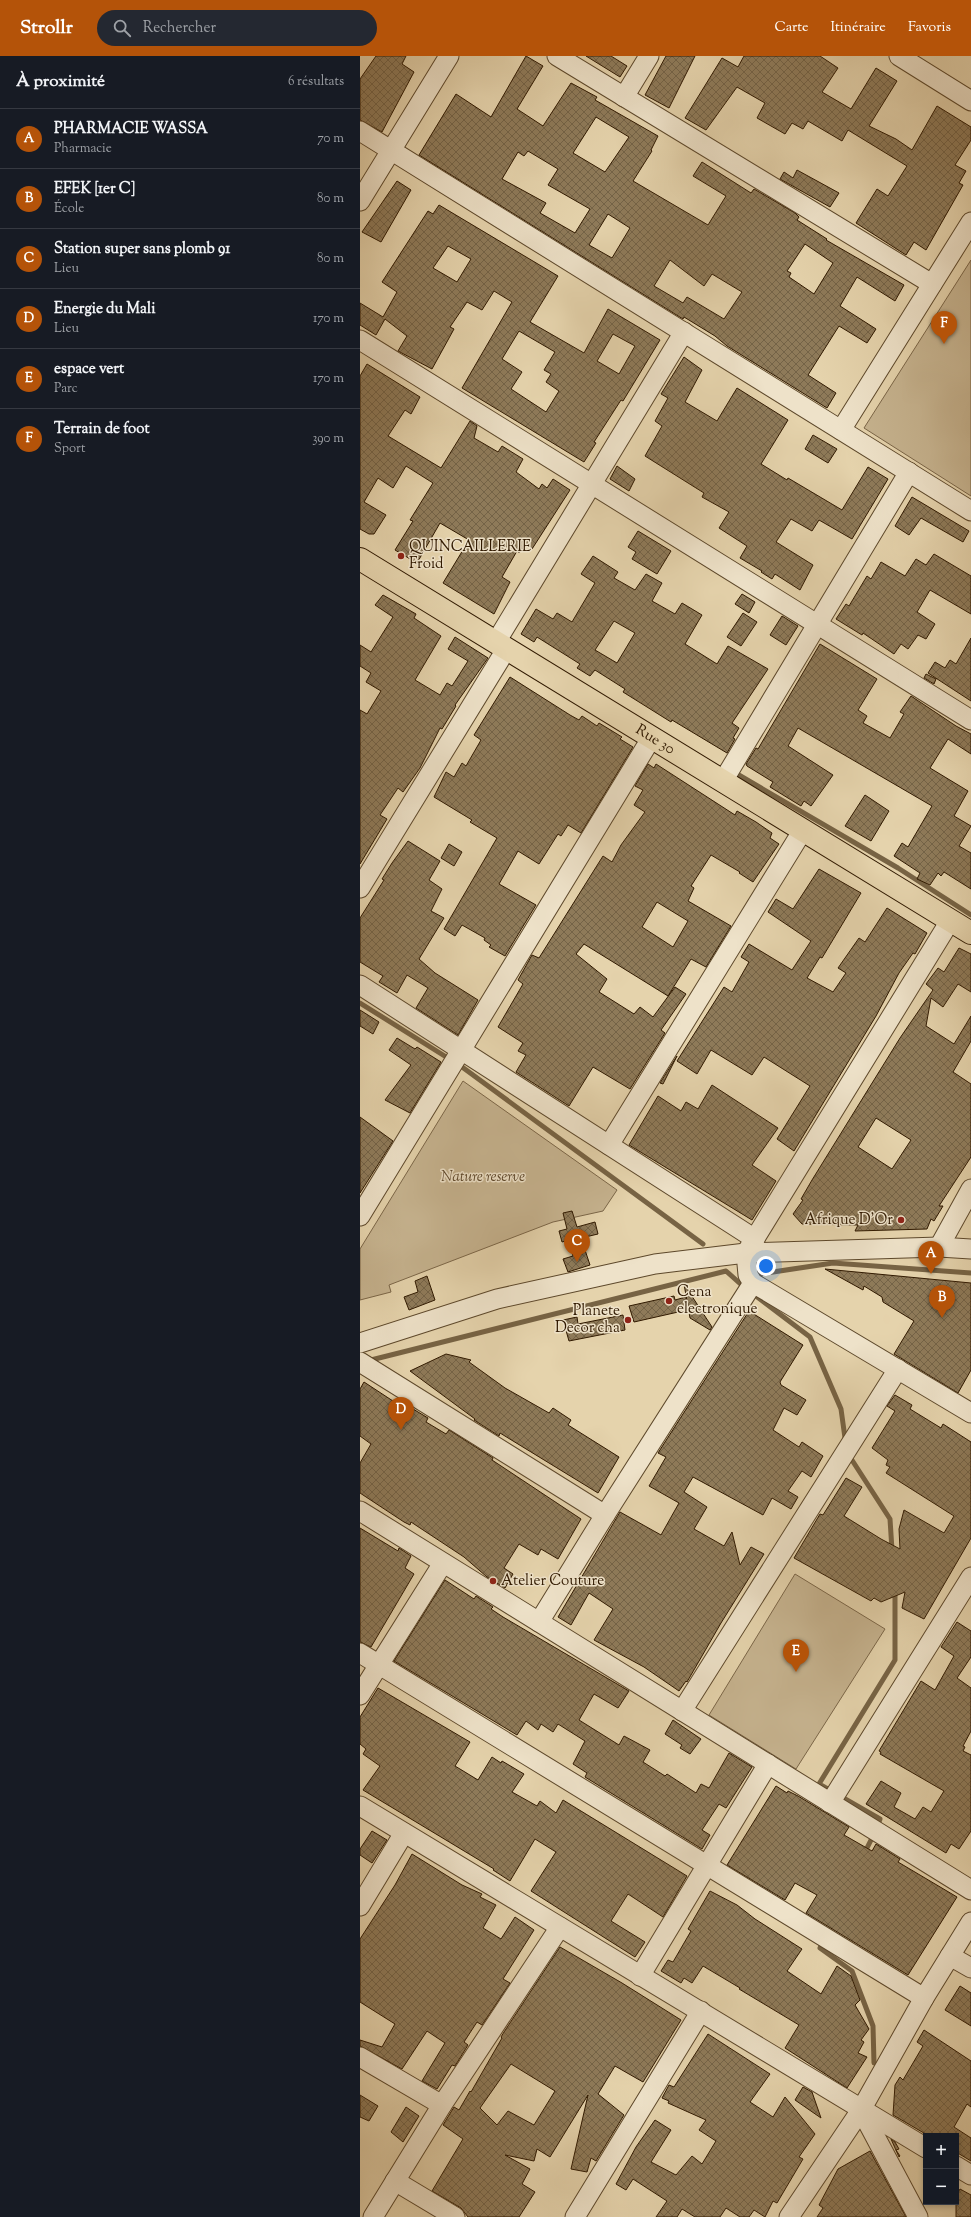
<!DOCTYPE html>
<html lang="fr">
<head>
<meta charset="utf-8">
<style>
  body { margin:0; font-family:"Sorts Mill Goudy",serif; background:#242831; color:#f1f3f6 }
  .controls { position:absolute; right:12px; bottom:12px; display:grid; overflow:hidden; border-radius:0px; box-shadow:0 2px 6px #0003 }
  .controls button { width:36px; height:36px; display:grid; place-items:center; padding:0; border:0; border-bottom:1px solid #363941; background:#171b24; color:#f1f3f6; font:20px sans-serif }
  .you { position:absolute; left:406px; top:1210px; width:14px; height:14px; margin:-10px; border:3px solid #fff; border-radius:50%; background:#1a73e8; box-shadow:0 0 0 6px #1a73e833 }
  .badge { display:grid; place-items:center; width:26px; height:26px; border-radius:50%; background:#b45309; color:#fff; font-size:13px; font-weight:700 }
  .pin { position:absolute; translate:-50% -33px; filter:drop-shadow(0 1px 2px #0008) }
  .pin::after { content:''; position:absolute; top:21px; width:14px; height:12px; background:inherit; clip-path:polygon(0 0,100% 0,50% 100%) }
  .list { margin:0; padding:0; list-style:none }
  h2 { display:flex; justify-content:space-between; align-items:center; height:52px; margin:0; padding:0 16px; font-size:17px }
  h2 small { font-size:13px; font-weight:400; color:#9ea1a6 }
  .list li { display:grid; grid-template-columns:26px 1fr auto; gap:12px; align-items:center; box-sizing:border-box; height:60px; padding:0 16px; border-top:1px solid #363941 }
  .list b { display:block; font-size:15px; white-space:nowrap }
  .list p { margin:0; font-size:13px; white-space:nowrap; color:#9ea1a6 }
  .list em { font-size:13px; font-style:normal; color:#9ea1a6 }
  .icon { flex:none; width:22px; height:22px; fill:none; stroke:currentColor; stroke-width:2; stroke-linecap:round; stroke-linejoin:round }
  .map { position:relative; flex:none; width:611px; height:2161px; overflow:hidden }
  header { display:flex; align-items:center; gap:24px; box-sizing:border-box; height:56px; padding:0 20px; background:#b45309; color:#fff }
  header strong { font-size:19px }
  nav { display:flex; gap:22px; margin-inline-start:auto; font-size:14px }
  .search { width:280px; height:36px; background:#242831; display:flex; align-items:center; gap:10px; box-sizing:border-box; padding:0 14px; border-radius:22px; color:#9ea1a6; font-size:15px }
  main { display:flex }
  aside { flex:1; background:#171b24 }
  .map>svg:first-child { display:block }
  .park { fill:#c6b38f; stroke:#7b6648 }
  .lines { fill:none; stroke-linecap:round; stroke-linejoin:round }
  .stream { stroke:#776344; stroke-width:5 }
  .building { fill:url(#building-cross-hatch); stroke:#301900; fill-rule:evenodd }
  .minor-casing { stroke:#5d482b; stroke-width:21 }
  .major-casing { stroke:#301900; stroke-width:24 }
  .minor { stroke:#eee2c9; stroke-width:19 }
  .major { stroke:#e5d3ac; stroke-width:22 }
  .poi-dot { fill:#8f2418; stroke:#eee2c9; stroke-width:1.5 }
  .labels { text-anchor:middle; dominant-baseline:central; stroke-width:3; stroke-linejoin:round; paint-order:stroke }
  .poi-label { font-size:15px; fill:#301900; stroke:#eee2c9; text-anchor:start }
  .street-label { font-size:15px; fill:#301900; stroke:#eee2c9 }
  .park-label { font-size:15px; font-style:italic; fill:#5d472b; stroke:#eee2c9 }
</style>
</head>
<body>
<header>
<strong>Strollr</strong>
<div class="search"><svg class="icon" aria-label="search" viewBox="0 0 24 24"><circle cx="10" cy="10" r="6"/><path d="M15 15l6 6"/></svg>Rechercher</div>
<nav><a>Carte</a><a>Itinéraire</a><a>Favoris</a></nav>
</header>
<main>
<aside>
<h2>À proximité<small>6 résultats</small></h2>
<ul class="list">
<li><span class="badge">A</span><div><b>PHARMACIE WASSA</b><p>Pharmacie</p></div><em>70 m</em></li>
<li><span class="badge">B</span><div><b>EFEK [1er C]</b><p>École</p></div><em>80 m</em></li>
<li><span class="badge">C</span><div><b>Station super sans plomb 91</b><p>Lieu</p></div><em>80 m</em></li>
<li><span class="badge">D</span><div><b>Energie du Mali</b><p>Lieu</p></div><em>170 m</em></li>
<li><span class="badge">E</span><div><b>espace vert</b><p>Parc</p></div><em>170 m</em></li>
<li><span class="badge">F</span><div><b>Terrain de foot</b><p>Sport</p></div><em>390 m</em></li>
</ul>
</aside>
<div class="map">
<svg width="611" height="2161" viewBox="0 0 611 2161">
  <defs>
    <pattern id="building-cross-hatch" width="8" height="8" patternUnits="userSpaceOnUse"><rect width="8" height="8" fill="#8e7a59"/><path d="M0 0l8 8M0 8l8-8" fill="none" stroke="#746347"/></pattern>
  </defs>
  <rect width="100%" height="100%" fill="#e5d3ac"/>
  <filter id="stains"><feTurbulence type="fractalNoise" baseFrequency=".005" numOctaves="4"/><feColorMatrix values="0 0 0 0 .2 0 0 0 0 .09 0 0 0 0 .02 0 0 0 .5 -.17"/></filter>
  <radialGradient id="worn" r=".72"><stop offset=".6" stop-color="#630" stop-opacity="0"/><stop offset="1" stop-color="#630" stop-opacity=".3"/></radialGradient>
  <g class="park">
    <path d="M611,204V440L504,372Z"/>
    <path d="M103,1025L257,1134L243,1155L193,1166L29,1229L31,1236L0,1244V1193Z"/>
    <path d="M435,1518L525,1573L436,1713L349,1659Z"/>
  </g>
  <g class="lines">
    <g class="stream">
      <path d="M372,715L538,812L611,859"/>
      <path d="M0,947L91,1004"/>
      <path d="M98,1008L343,1188"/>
      <path d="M393,1219L473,1207L611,1217"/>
      <path d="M392,1237L450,1281L481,1353L485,1382"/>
      <path d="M7,1305L366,1215L385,1232"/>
      <path d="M490,1401L530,1463L532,1494"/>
      <path d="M517,1771L520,1763L459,1728L535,1604V1534"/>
      <path d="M504,1798L514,1778"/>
      <path d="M463,1885L460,1892L492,1915L513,1970L514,2007"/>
    </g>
  </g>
  <g class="building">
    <path d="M16,0H46L42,8L54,16L22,76L0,64V23Z"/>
    <path d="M166,0L183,10L157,53L183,70L211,27L237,41L235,44L298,80L291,94L292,95L273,125L348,169L366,140L333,120L342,106L391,137L394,133L435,157L439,161L437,164L467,183L466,184L544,229L535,245L497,221L480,250L516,273L507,287L479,270L448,319L476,337L467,352L367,290L355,280L324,261L323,263L59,99L96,38L131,61ZM236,61L269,81L245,116L213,97ZM168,95L198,113L188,129L230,153L215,177L180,157L186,147L142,123L158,96L164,100ZM248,158L270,172L252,202L229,189ZM445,188L473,207L454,238L429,221L431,217L427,215ZM310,204L344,230L352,218L382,236L364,263L327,241L323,247L294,230Z"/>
    <path d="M226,0H251L267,10L260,21Z"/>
    <path d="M306,0H335L309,52L285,39Z"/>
    <path d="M384,0H460L478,12L462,36L491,53L516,12L537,25L509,70L536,83L552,94L577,50L611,71V84L595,109L606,115L599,127L603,129L566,194L554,186L546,199L496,167L517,133L528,140L547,110L488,74L482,85L448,65L443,73L432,67L425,78L397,62L405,47L377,31L346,74L325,62L362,2L378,11Z"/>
    <path d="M437,114L479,137L470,151L420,123L424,116L433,122Z"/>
    <path d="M37,125L51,134L21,186L2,176Z"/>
    <path d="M79,149L198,220L170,266L224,297L248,253L300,284L263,345L261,344L234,386L236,387L224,406L102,332L152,246L134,235L122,254L107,246L90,271L94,273L72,313L38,295L47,280L25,263L16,279L0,269V247L23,261L37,236L22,226L68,155L73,158ZM88,190L111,203L97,226L73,212ZM159,275L195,296L184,314L191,318L186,326L199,335L186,356L151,333L162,316L142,303ZM253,278L275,290L259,318L237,305Z"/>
    <path d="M324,301L342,314L325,346L357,365L377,332L428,364L401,408L427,424L428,422L482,454L508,411L528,423L492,483L459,464L452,475L431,463L416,486L453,509L440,534L415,518L412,523L401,516L402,515L380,502L387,490L359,472L369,456L342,441L344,437L285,400L302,370L295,365L308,342L301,338Z"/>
    <path d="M7,308L60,341L51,358L45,354L28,380L81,412L110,365L117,370L114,382L138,396L142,390L163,403L156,416L179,433L182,428L187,432L193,423L210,434L172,493L165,489L159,497L157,495L142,521L150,526L134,558L83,527L109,484L80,467L57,507L35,494L53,465L50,464L73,427L46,410L33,432L18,422L4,446L26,459L14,478H9L0,473V320Z"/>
    <path d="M453,379L477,393L468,407L445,393Z"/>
    <path d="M257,410L275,423L269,435L250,423Z"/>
    <path d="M552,441L609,475L603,486L561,462L549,479L535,470Z"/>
    <path d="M278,475L311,495L297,518L272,503L276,496L268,491Z"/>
    <path d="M574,498L611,520V558L570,534L557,556L575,568L566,583L558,579L548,593L541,588L534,598L503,577L502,579L476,563L486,548L489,550L507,520L511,523L521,506L545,520L556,503L566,509Z"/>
    <path d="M233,500L258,516L254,522L275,534L286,518L302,527L292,545L315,558L322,547L342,559L325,588L357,608L368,590L408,613L372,667L379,672L373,682L375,683L367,697L312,664L311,666L263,636L265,633L235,614L230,620L217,612L220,608L177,581L174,586L161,578L176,553L193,563L197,557L212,566L235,527L221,518ZM254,565L275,577L257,607L235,594Z"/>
    <path d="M382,538L395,546L389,557L375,548Z"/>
    <path d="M23,539L56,558L54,562L81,580L55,624L80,639L87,627L92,630L108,605L88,593L95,581L128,602L95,649L96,650L82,673L80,672L60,712L43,736L38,732L20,759L27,763L0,808V654L7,658L21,635L6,626L11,617L0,610V589L11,596L33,561L15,549Z"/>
    <path d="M383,557L397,566L381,590L367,581Z"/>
    <path d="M422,560L438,570L426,589L410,579Z"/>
    <path d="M611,582V645L568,617L575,606L585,612L590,604L596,608Z"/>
    <path d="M460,588L517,623L498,654L507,660L503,667L530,682L544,658L540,656L551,640L596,670L611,678V698L588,683L570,712L608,735L594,760L611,770L599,790L611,797V833L584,816L581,820L578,817L570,829L557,823L560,817L534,800L542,787L548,791L572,750L438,672L428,690L473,719L451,750L444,745L441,750L410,731L413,726L387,710L386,708L396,692L398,693Z"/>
    <path d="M566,618L576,623L574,628L564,622Z"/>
    <path d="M150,621L210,659L219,664L222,660L237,670L239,667L262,681L260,683L273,691L221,777L208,769L201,780L198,778L179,808L158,795L139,828L176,849L145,900L129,891L131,889L124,884L125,882L102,869L95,880L84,873L137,782L110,766L112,764L74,741L86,716L94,721L102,707L106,710L121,684L114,679Z"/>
    <path d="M288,708L294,712L296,708L375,759L377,755L396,766L412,777L410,782L419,788L393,826L379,817L380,816L351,799L331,830L334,832L328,845L371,870L346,911L331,903L308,940L224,888L216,898L247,923L239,936L274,958L280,951L293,961L315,931L326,938L301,974L305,977L270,1033L233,1011L209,1050L156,1016L166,999L158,995L163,987L138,971L163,928L158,924L172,899L179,902L243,800L252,806L261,789L285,756L274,749L283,734L275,730ZM297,846L328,865L313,891L282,871Z"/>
    <path d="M505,739L529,755L511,785L485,770Z"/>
    <path d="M48,785L80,805L69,824L82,833L71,855L84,862L59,903L75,917L118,944L98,979L56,952L68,932L47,919L37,937L19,926L23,920L0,906V862L24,824L22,823L32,807Z"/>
    <path d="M89,788L102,796L94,810L81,802Z"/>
    <path d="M459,813L501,837L462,902L460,901L447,922L473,936L486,917L478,912L499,882L505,886L527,852L567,877L555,898L553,897L539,917L516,960L434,1095L417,1083L450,1030L404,1001L392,1019L351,994L337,1018L317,1005L364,931L372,936L389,906L381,901L389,888L432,914L451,885L408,856L416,843L433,853Z"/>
    <path d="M599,892L611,898V936L598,928L583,951L571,942L566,970L594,988L611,960V985L593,1016L611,1028V1101L579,1150H583L574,1165L571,1163L567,1173L495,1175L498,1169L442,1168L433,1158L443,1144L441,1143L452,1124L540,982L573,934L566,928L578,912L584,916ZM516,1062L551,1084L532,1113L498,1091Z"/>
    <path d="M0,954L19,966L13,978L0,970Z"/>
    <path d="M37,982L55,993L57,991L81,1006L50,1057L25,1044L51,1009L29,994Z"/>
    <path d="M317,1000L303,1028L300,1027Z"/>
    <path d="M352,1029L418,1072L392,1109L416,1125L392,1164L269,1089L298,1040L321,1055L326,1046L338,1053Z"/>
    <path d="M0,1061L33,1085L0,1137Z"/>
    <path d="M212,1155L217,1171L235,1166L238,1178L221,1182L230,1209L208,1216L203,1203L213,1200L209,1184L202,1186L199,1175L207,1173L203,1157Z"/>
    <path d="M465,1213L611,1227V1314L598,1337L534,1298L554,1265L523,1246L522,1241L504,1230L503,1234Z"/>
    <path d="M67,1220L75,1244L49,1254L44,1241L58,1236L55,1225Z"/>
    <path d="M324,1228L352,1271L350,1274L330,1262Z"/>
    <path d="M314,1240L315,1244L326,1241L327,1254L274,1266L269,1250Z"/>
    <path d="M389,1255L443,1289L420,1326L421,1329L446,1344L437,1359L424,1352L413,1374L439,1391L442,1386L463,1400L451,1421L442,1415L428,1435L438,1441L431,1453L412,1442L403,1459L333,1421L324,1436L347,1451L334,1473L364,1490L372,1476L380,1509L391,1491L404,1498L361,1567L327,1626L326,1625L319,1635L284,1611L234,1584L253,1553L229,1537L211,1569L198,1561L260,1456L301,1479L319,1447L289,1430L306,1401L298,1397Z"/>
    <path d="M263,1259L265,1274L209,1285L203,1264L217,1261L218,1268Z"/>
    <path d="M86,1298L111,1304L109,1306L145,1332L189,1357L193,1352L211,1364L208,1369L259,1401L238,1437L140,1377L139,1380L114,1364L115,1363L50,1315Z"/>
    <path d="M4,1326L36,1347L38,1344L68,1362L66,1366L86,1378L89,1374L133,1402L132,1404L221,1463L198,1503L181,1493L178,1499L159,1488L144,1512L153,1518L145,1532L127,1521L104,1501L51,1466L50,1469L44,1466L0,1437V1407L11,1388L0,1380V1333Z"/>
    <path d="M535,1339L552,1349L550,1353L581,1372L583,1368L611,1386V1482L564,1563L542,1552L545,1536L521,1546L514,1542L511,1545L434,1502L460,1458L463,1459L486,1422L502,1431L484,1460L521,1483L540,1493L539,1473L544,1454L584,1477L594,1460L526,1417L530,1411L526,1409L528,1404L512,1392L535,1355L527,1350Z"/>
    <path d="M0,1472L38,1495L39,1492L51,1500L45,1512L54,1518L11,1591L0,1586Z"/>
    <path d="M85,1524L114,1543L116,1540L133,1551L131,1553L143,1561L269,1635L258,1652L234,1638L219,1664L259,1689L264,1680L290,1694L283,1706L305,1720L307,1718L336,1737L341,1728L349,1732L369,1697L392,1711L366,1752L359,1748L342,1774L350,1779L342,1793L225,1721L227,1717L213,1708L225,1685L198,1668L193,1676L181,1668L178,1674L166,1665L157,1679L34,1605Z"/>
    <path d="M597,1566L611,1575V1601L597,1622L611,1632V1675L603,1690L605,1691L603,1695L611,1699V1775L599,1793L591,1788L586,1797L506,1748L521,1725L541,1737L534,1751L555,1763L563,1751L571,1756L584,1735L520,1698L521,1696L519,1695L561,1625L575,1634L594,1600L581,1591Z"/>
    <path d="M18,1632L110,1686L95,1710L118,1724L132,1701L141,1707L142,1705L164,1718L152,1736L177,1750L180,1745L196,1757L203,1744L327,1820L303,1861L268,1838L251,1865L285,1886L275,1901L171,1835L196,1796L175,1783L150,1825L133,1814L134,1813L3,1734L20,1710L3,1698L6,1693L0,1688V1661Z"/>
    <path d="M313,1664L341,1683L330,1698L320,1692L322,1689L305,1678Z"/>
    <path d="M416,1730L427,1737L428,1735L438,1740L489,1771L484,1779L512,1795L516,1788L540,1803L538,1806L597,1841L548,1919L446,1857L457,1839L435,1827L425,1844L367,1809Z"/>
    <path d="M12,1775L27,1784L12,1807L0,1799V1793Z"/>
    <path d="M52,1798L102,1829L122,1838L120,1841L136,1849L123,1872L141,1883L155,1861L174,1874L143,1923L150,1927L122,1969L117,1966L104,1986L108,1989L95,2010L92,2009L77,2033L62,2025L85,1987L67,1975L42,2013L0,1990V1984L22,1991L35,1968L0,1946V1883L35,1829Z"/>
    <path d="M350,1835L377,1849L395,1863L442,1893L427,1915L461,1938L477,1910L491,1920L500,1944L495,1949L509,1973L501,1984L504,1986L498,1997L507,2001L487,2032L425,1992L439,1969L379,1933L380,1932L343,1910L332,1927L324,1922L321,1927L301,1915L308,1904L313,1906L331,1875L328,1873Z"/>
    <path d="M200,1891L262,1927L321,1964L283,2026L255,2010L238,2038L264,2059L236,2105L231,2102L227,2116L211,2113L228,2039L190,2101L177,2093L174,2105L145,2099L170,2113L162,2128L175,2136L159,2161H108L101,2152L72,2135L103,2083L83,2069L94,2051L99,2054L110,2035L111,2036L142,1982L141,1981L144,1976ZM151,2008L195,2035L174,2069L148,2055L137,2069L120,2052Z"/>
    <path d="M600,1930L611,1937V1970L585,1954Z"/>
    <path d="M564,1974L611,2005V2051L607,2048L594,2071L611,2082V2105L596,2096V2080H569L533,2059L535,2029L540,2021L543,2024L563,1990L557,1986Z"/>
    <path d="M348,1978L410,2018L390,2046L413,2061L425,2041L455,2078L439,2101L443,2103L417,2147L413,2145L405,2161L394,2154L389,2161H380L366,2152L360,2161H335L322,2153L317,2161H296L307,2145L273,2123L266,2134L256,2128L276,2091L295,2064L311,2074L291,2106L316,2119L332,2100L342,2108L356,2085L339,2074L346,2064L308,2047L309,2045L302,2042L309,2029L314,2031Z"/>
    <path d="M443,2031L452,2036L461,2062L435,2044Z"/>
    <path d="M0,2039L18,2050L9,2065L0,2061Z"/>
    <path d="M46,2051L59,2060L43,2086L31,2076Z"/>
    <path d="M531,2083L535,2086L539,2093L536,2094L540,2100L539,2101Z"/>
    <path d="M510,2095L546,2161H457L463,2152L459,2149L478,2113Z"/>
    <path d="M600,2133L611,2139V2161H596V2140Z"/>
  </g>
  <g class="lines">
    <g class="minor-casing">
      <g id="minor">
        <path d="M197,0L572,228"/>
        <path d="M539,0L611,45"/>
        <path d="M264,41L289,0"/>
        <path d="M0,75L611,455"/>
        <path d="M0,145L89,0"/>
        <path d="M0,284L611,664"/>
        <path d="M481,374L611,166"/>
        <path d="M136,586L324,276"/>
        <path d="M363,725L549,416"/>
        <path d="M0,832L147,592"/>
        <path d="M590,865L386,1197L388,1219L393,1227L611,1357"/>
        <path d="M0,929L395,1183"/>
        <path d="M249,1089L443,774"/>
        <path d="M0,1160L292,681"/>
        <path d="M579,1191L611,1133"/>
        <path d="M0,1287L137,1243L295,1208L386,1197L579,1191L611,1193"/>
        <path d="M0,1306L245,1459"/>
        <path d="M0,1455L611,1834"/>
        <path d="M179,1566L245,1459L393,1227"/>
        <path d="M0,1597L564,1942"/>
        <path d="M0,1639L83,1507"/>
        <path d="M322,1655L538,1313"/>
        <path d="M470,1747L611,1521"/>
        <path d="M0,1750L566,2092"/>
        <path d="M0,1850L44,1777"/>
        <path d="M590,1900L611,1912"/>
        <path d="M280,1920L408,1708"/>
        <path d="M0,2001L82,2049"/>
        <path d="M501,2054L558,2161"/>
        <path d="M596,2110L611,2119"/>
        <path d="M35,2125L95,2161"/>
        <path d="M13,2161L82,2049L200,1871"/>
        <path d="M215,2161L341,1955"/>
        <path d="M429,2161L501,2054L564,1942L611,1866"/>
      </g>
    </g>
    <g class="major-casing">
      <g id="major">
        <path id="s1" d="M0,503L611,877"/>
      </g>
    </g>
    <use href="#minor" class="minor"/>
    <use href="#major" class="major"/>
  </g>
  <g class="poi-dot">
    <circle cx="41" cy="500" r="4"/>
    <circle cx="541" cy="1164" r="4"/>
    <circle cx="309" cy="1245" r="4"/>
    <circle cx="268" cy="1264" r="4"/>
    <circle cx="133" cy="1525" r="4"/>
  </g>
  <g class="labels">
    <g class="poi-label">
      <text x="49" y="491">QUINCAILLERIE<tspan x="49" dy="17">Froid</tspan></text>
      <text x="533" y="1164" text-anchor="end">Afrique D'Or</text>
      <text x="317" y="1236">Cena<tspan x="317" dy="17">electronique</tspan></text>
      <text x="260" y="1255" text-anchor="end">Planete<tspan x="260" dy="17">Decor cha</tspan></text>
      <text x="141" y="1525">Atelier Couture</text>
    </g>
    <g class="street-label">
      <text stroke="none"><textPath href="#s1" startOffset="346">Rue 30</textPath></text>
    </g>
    <g class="park-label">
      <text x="123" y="1121">Nature reserve</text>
    </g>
  </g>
  <rect width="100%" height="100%" filter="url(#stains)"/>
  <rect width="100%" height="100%" fill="url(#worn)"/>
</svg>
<div class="controls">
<button>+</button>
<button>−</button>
</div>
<div class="you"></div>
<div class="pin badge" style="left:571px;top:1218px">A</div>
<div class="pin badge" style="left:582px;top:1262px">B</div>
<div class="pin badge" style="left:217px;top:1206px">C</div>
<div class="pin badge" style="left:41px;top:1374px">D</div>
<div class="pin badge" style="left:436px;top:1616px">E</div>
<div class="pin badge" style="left:584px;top:288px">F</div>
</div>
</main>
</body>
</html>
